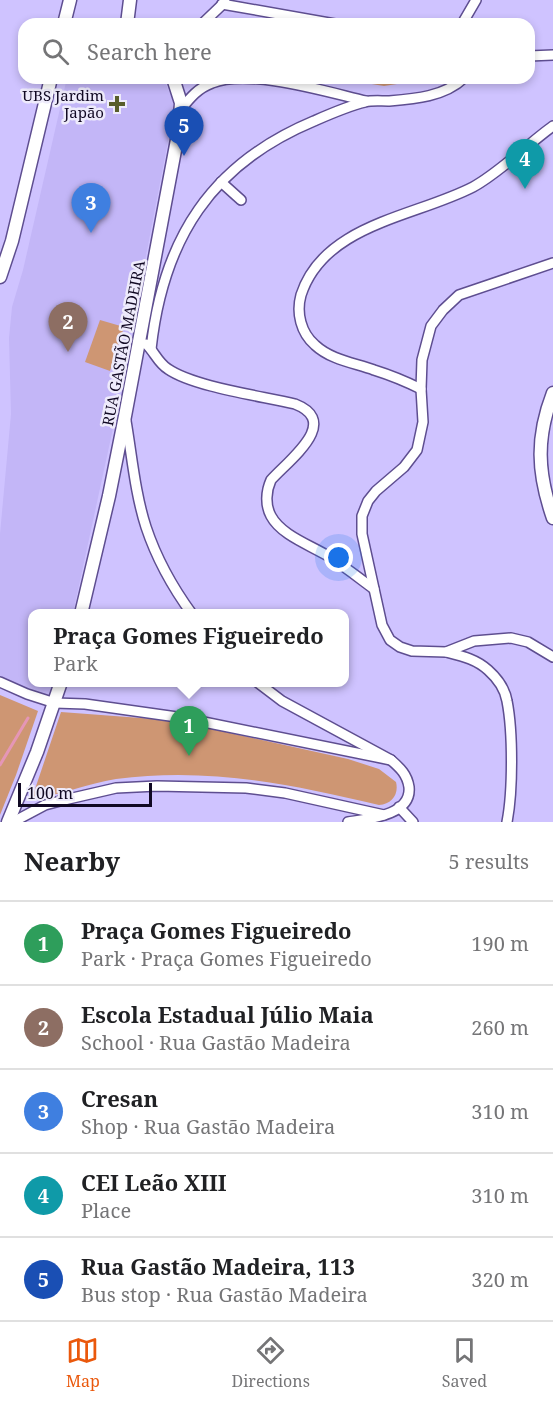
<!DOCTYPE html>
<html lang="en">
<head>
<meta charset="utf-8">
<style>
  body { margin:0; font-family:"Noto Serif",serif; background:#f6f6f6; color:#202124 }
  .scale { position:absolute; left:18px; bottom:15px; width:134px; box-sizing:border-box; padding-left:6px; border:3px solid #110923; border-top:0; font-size:16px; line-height:21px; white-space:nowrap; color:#110923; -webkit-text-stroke:4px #eeebfb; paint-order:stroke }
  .you { position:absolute; left:339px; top:558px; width:21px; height:21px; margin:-15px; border:4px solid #fff; border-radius:50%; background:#1a73e8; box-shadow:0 0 0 9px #1a73e833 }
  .badge { display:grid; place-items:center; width:39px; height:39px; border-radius:50%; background:#ea580c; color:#fff; font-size:20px; font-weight:700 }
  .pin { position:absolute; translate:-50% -50px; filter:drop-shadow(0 2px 3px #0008) }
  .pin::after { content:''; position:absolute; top:32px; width:21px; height:18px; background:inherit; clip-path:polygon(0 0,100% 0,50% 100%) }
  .popup { position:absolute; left:28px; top:609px; width:321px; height:78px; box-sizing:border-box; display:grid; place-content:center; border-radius:12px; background:#fff; filter:drop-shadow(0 2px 4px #0005); font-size:20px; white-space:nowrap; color:#757577 }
  .popup b { font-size:22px; color:#202124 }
  .popup::after { content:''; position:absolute; left:50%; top:100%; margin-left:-12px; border:12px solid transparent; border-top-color:#fff }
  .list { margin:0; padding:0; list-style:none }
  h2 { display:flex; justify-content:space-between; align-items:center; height:78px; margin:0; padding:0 24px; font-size:26px }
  h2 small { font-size:20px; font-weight:400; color:#757577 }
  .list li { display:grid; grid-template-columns:39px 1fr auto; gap:18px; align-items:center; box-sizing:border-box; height:84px; padding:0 24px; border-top:2px solid #e0e0e0 }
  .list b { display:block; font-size:22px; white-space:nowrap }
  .list p { margin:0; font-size:20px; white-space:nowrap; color:#757577 }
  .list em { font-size:20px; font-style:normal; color:#757577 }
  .icon { flex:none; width:33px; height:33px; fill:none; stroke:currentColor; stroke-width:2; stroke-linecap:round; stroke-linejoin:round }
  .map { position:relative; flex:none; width:553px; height:822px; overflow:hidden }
  .search { position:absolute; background:#fff; box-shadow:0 3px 9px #0003; left:18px; right:18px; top:18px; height:66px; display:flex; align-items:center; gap:15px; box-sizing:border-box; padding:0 21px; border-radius:18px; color:#757577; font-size:22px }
  .sheet { height:498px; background:#fff }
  nav { display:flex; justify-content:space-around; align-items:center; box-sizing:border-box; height:84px; border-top:2px solid #e0e0e0; background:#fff; font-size:16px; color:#757577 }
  nav a { display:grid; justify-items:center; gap:3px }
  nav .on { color:#ea580c }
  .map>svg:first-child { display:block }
  .built { fill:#c3b6f7 }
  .green { fill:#ce9673 }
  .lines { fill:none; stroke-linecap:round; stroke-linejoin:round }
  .stream { stroke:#e596b6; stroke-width:3 }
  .minor-casing { stroke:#5e4e90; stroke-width:12 }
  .tertiary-casing { stroke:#5e4e90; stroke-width:15 }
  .minor { stroke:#fff; stroke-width:9 }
  .tertiary { stroke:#fff; stroke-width:12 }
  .poi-dot { fill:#585d2b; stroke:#eeebfb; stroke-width:2 }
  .labels { text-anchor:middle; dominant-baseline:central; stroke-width:5; stroke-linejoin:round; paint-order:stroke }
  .poi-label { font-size:15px; fill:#110923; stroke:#eeebfb; text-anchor:end }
  .street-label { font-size:15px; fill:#110923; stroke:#eeebfb }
</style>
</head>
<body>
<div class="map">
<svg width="553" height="822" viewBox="0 0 553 822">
  <rect width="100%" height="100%" fill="#cfc3ff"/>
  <path class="built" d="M67,78H163L172,98L174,110L112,433L73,613L33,614V682L54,683L49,694L43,695L0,676V534L11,414L9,338L12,307L23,270Z"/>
  <g class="green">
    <path d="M335,78H436L384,86Z"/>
    <path d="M100,320L124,327L110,371L85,362Z"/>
    <path d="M0,695L38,711L16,775L0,815Z"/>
    <path d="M61,712L154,719L207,728L348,759L379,769L396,782C399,794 392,804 379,805C290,784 209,767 116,779C88,783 60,796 32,798Z"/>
  </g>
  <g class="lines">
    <path class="stream" d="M0,765L28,718"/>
    <g class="minor-casing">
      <g id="minor">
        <path d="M222,4L335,24"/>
        <path d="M202,24L225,2"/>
        <path d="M462,24L476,0"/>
        <path d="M529,56L553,55"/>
        <path d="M181,109C190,98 198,88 212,83C249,68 327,92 366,101"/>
        <path d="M221,182L241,200"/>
        <path d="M553,263L459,295L443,310L431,326L422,360L421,389L423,422L417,450L404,467L376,491L368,501L362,516V534L382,625L390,640L400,647L412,651L446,652L474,641L511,638L528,642L553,657"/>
        <path d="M146,344C154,351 158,363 168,369C194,387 262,396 295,404C341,422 290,459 271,480C266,491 265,505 271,516C281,535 310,545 328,556C344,566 359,578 374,589"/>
        <path d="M151,349C163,239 211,164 314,121C330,114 348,106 365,102C372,100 380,101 388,101C414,99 444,97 464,78"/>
        <path d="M421,389C405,381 390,375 374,370C355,363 331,360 315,345C301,333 296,313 301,295C324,224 415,217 473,187C499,173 528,144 553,126"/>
        <path d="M126,421C132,456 135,493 146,527C156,557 173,588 192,614"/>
        <path d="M446,652C462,656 476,659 488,670C497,678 505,689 507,701C513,732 513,791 507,822"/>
        <path d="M0,682L27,694L55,703L85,704L184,718L391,760"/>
        <path d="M257,682L282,701L391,760C400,768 407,774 409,787C412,816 367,819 348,822"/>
        <path d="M399,807L413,822"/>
        <path d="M13,822L45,805L64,800L116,788L157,786L246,788L285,793L384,815"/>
      </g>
    </g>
    <g class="tertiary-casing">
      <g id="tertiary">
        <path d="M64,24L70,0"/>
        <path d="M127,24L130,0"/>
        <path d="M0,277L12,241L51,78"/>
        <path d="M553,393C536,437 537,472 553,518"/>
        <path d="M81,614L109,496L125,416L179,129L181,103L173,78"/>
        <path d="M8,822L37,752L61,682"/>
      </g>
    </g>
    <use href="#minor" class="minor"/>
    <use href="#tertiary" class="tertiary"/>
  </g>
  <path class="poi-dot" d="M114 95h6v6h6v6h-6v6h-6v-6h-6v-6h6z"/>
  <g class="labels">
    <g class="poi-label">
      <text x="104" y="95">UBS Jardim<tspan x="104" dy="17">Japão</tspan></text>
    </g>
    <g class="street-label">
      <text transform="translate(123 343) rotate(-79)">RUA GASTÃO MADEIRA</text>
    </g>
  </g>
</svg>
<div class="scale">100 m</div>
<div class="you"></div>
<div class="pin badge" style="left:189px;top:756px;background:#2e9e5b">1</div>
<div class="popup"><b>Praça Gomes Figueiredo</b>Park</div>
<div class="pin badge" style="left:68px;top:352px;background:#8d6e63">2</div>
<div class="pin badge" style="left:91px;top:233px;background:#3f7fe0">3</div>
<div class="pin badge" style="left:525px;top:189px;background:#0f9aa8">4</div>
<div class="pin badge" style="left:184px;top:156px;background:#1a4fb4">5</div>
<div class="search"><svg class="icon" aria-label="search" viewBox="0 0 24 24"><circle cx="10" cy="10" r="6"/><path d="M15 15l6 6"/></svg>Search here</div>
</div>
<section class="sheet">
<h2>Nearby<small>5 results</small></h2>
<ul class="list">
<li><span class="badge" style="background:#2e9e5b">1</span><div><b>Praça Gomes Figueiredo</b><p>Park · Praça Gomes Figueiredo</p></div><em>190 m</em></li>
<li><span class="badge" style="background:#8d6e63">2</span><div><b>Escola Estadual Júlio Maia</b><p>School · Rua Gastão Madeira</p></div><em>260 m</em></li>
<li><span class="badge" style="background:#3f7fe0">3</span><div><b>Cresan</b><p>Shop · Rua Gastão Madeira</p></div><em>310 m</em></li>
<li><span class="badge" style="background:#0f9aa8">4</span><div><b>CEI Leão XIII</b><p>Place</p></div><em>310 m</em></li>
<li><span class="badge" style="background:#1a4fb4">5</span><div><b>Rua Gastão Madeira, 113</b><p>Bus stop · Rua Gastão Madeira</p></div><em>320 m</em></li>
</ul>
</section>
<nav>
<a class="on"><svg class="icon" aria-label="map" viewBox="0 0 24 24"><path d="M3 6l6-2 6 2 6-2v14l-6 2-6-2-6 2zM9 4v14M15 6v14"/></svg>Map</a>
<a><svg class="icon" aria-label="directions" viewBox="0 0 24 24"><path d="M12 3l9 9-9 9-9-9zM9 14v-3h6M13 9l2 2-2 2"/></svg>Directions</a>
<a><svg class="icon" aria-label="saved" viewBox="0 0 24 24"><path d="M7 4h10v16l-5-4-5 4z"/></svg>Saved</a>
</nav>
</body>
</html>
